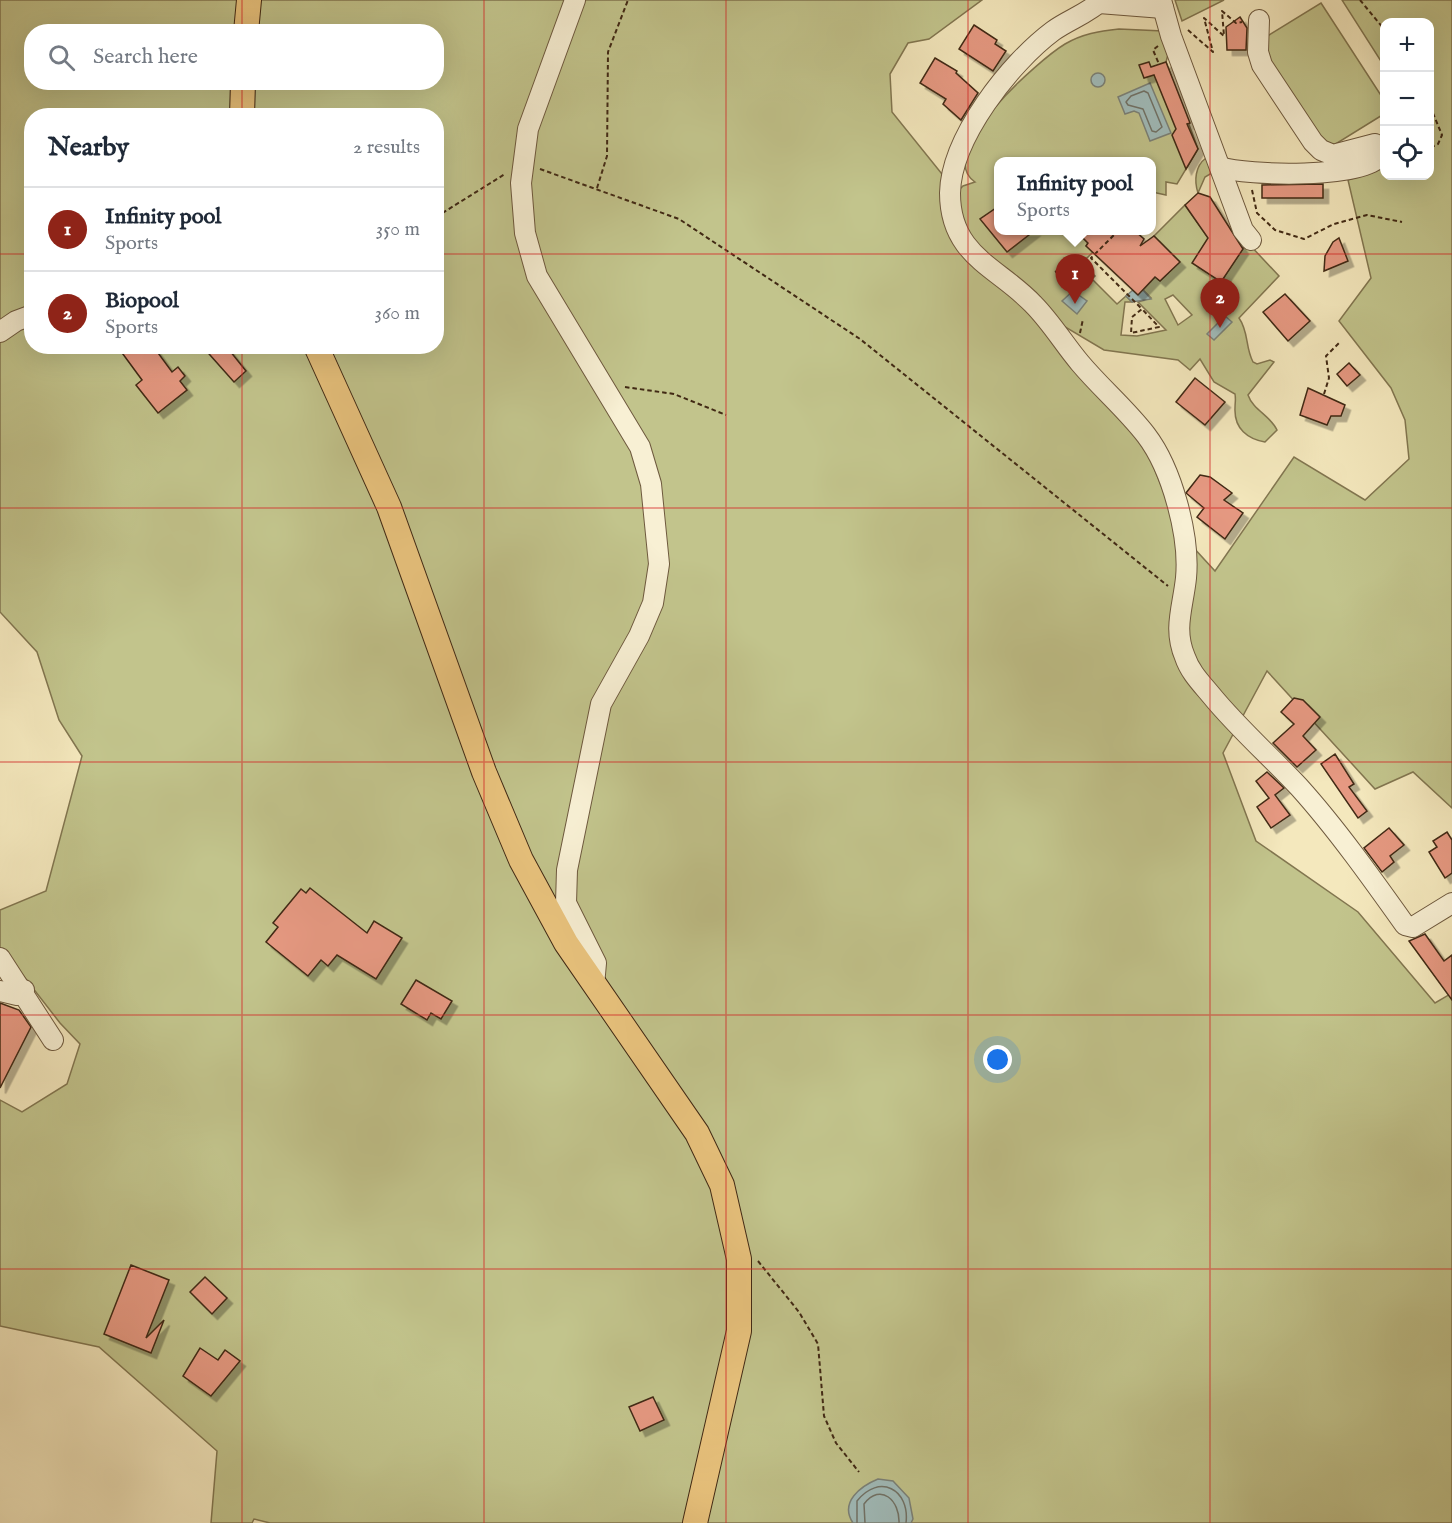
<!DOCTYPE html>
<html lang="en">
<head>
<meta charset="utf-8">
<style>
  body { margin:0; font-family:"IM FELL English",serif; background:#f6f6f7; color:#1f2937 }
  .controls { position:absolute; right:18px; top:18px; display:grid; overflow:hidden; border-radius:12px; box-shadow:0 6px 24px #0002 }
  .controls button { width:54px; height:54px; display:grid; place-items:center; padding:0; border:0; border-bottom:2px solid #e0e1e3; background:#fff; color:#1f2937; font:30px sans-serif }
  .you { position:absolute; left:998px; top:1060px; width:21px; height:21px; margin:-15px; border:4px solid #fff; border-radius:50%; background:#1a73e8; box-shadow:0 0 0 9px #1a73e833 }
  .badge { display:grid; place-items:center; width:39px; height:39px; border-radius:50%; background:#8f2418; color:#fff; font-size:20px; font-weight:700 }
  .pin { position:absolute; translate:-50% -50px; filter:drop-shadow(0 2px 3px #0008) }
  .pin::after { content:''; position:absolute; top:32px; width:21px; height:18px; background:inherit; clip-path:polygon(0 0,100% 0,50% 100%) }
  .popup { position:absolute; left:994px; top:157px; width:162px; height:78px; box-sizing:border-box; display:grid; place-content:center; border-radius:12px; background:#fff; filter:drop-shadow(0 2px 4px #0005); font-size:20px; white-space:nowrap; color:#747a83 }
  .popup b { font-size:22px; color:#1f2937 }
  .popup::after { content:''; position:absolute; left:50%; top:100%; margin-left:-12px; border:12px solid transparent; border-top-color:#fff }
  .list { margin:0; padding:0; list-style:none }
  h2 { display:flex; justify-content:space-between; align-items:center; height:78px; margin:0; padding:0 24px; font-size:26px }
  h2 small { font-size:20px; font-weight:400; color:#747a83 }
  .list li { display:grid; grid-template-columns:39px 1fr auto; gap:18px; align-items:center; box-sizing:border-box; height:84px; padding:0 24px; border-top:2px solid #e0e1e3 }
  .list b { display:block; font-size:22px; white-space:nowrap }
  .list p { margin:0; font-size:20px; white-space:nowrap; color:#747a83 }
  .list em { font-size:20px; font-style:normal; color:#747a83 }
  .icon { flex:none; width:33px; height:33px; fill:none; stroke:currentColor; stroke-width:2; stroke-linecap:round; stroke-linejoin:round }
  .map { position:relative; flex:none; width:1452px; height:1523px; overflow:hidden }
  .search { position:absolute; background:#fff; box-shadow:0 6px 24px #0002; left:24px; top:24px; width:420px; height:66px; display:flex; align-items:center; gap:15px; box-sizing:border-box; padding:0 21px; border-radius:24px; color:#747a83; font-size:22px }
  .panel { position:absolute; background:#fff; box-shadow:0 6px 24px #0002; left:24px; top:108px; width:420px; height:246px; border-radius:24px }
  .map>svg:first-child { display:block }
  .green { fill:#c2c48c; stroke:#827650; stroke-width:1.5; fill-rule:evenodd }
  .water { fill:#a1bdbc; stroke:#7b8279; stroke-width:1.5 }
  .lines { fill:none; stroke-linecap:round; stroke-linejoin:round }
  .shore { stroke:#717368; stroke-width:1.5 }
  .building { fill:#e69982; stroke:#412914; stroke-width:1.5; filter:url(#shadow) }
  .minor-casing { stroke:#6e593e; stroke-width:22 }
  .major-casing { stroke:#412914; stroke-width:26 }
  .path { stroke:#412914; stroke-width:2; stroke-dasharray:4.5 3; stroke-linecap:butt }
  .minor { stroke:#f8f0d4; stroke-width:20 }
  .major { stroke:#eac47e; stroke-width:24 }
  .grid { fill:none; stroke:#d62828; stroke-width:1.5; stroke-opacity:0.55 }
</style>
</head>
<body>
<div class="map">
<svg width="1452" height="1523" viewBox="0 0 1452 1523">
  <defs>
    <filter id="shadow"><feDropShadow dx="5.5" dy="5.5" stdDeviation="0" flood-color="#0004"/></filter>
  </defs>
  <rect width="100%" height="100%" fill="#f4e8bd"/>
  <filter id="stains"><feTurbulence type="fractalNoise" baseFrequency=".00333" numOctaves="4"/><feColorMatrix values="0 0 0 0 .2 0 0 0 0 .09 0 0 0 0 .02 0 0 0 .5 -.17"/></filter>
  <radialGradient id="worn" r=".72"><stop offset=".6" stop-color="#630" stop-opacity="0"/><stop offset="1" stop-color="#630" stop-opacity=".3"/></radialGradient>
  <g class="green">
    <path d="M0,0H982L929,39L908,43L890,74L892,112L946,179V210L1141,436L1181,534L1215,571L1294,457L1365,500L1409,459L1405,420L1391,388L1339,321L1371,278L1348,180L1384,168V176H1430V22H1384V66L1342,0H1452V808L1413,772L1375,789L1267,671L1223,753L1256,841L1358,912L1435,1003L1452,993V1523H270L254,1519L252,1523H211L217,1451L99,1347L0,1326V1100L22,1112L67,1084L80,1044L60,1023L8,956L0,950V910L46,891L82,756L59,720L37,652L0,612ZM32,32H436V82H32ZM32,116H436V346H32Z"/>
    <path d="M1175,0H1224L1182,21Z"/>
    <path d="M1321,3L1384,100V114L1334,145H1324L1265,60V40L1269,35Z"/>
    <path d="M1119,29L1163,31L1170,47L1166,62L1198,149L1177,184L1166,182V195L1152,192V162H998V230L1076,231L1088,243L1086,246L1093,252L1082,263L1095,276L1092,279L1117,304L1126,296L1132,302H1125L1121,335L1137,336L1166,330L1138,302L1151,298L1143,290L1155,277L1160,281L1179,262L1154,236L1185,205L1216,249L1221,282L1247,242L1279,276L1239,318C1249,332 1245,347 1253,362L1257,364L1270,360L1274,362L1248,395C1253,410 1271,416 1277,430L1265,442C1248,439 1234,429 1235,408C1235,402 1236,400 1235,394L1214,382L1200,359L1190,370L1178,360L1104,350L1055,321L967,236L955,194L963,186L975,182C932,153 1040,59 1065,44C1082,34 1099,31 1119,29ZM1173,295L1192,315L1178,325L1165,299Z"/>
    <path d="M1206,158L1212,173L1205,177L1198,193C1194,181 1195,166 1206,158Z"/>
  </g>
  <g class="water">
    <circle cx="1098" cy="80" r="7"/>
    <path d="M1150,83L1171,133L1150,141L1139,113L1134,111L1125,114L1118,97Z"/>
    <path d="M1133,290H1143L1151,299L1132,302L1126,296Z"/>
    <path d="M1073,291L1087,301L1077,314L1062,301Z"/>
    <path d="M1225,316L1232,322L1214,340L1207,334Z"/>
    <path d="M878,1479L893,1481L909,1498L913,1519L911,1523H853C839,1502 861,1486 878,1479Z"/>
  </g>
  <g class="lines">
    <g class="shore">
      <path d="M1144,91L1148,93L1162,127L1156,132L1152,131L1143,109L1128,105L1126,102L1131,96Z"/>
      <path d="M857,1523V1501C879,1473 910,1489 906,1523"/>
      <path d="M865,1523L864,1504C881,1482 900,1501 899,1523"/>
    </g>
  </g>
  <g class="building">
    <path d="M1240,17L1247,28L1246,50H1227L1226,27Z"/>
    <path d="M974,25L997,40L995,44L1006,51L993,71L959,49Z"/>
    <path d="M935,58L957,71L956,73L978,93L961,120L943,104L946,99L920,83Z"/>
    <path d="M1149,62L1151,67L1166,62L1190,123L1187,124L1198,149L1186,169L1172,135L1176,129L1154,75L1144,78L1139,65Z"/>
    <path d="M1323,184V198H1262V185Z"/>
    <path d="M1198,193L1210,197L1243,249L1221,282L1192,263L1208,238L1185,205Z"/>
    <path d="M999,206V231H1034L1007,252L980,219Z"/>
    <path d="M1076,231H1135L1144,239L1140,246L1154,236L1180,262L1160,281L1155,277L1138,295L1086,246L1088,243Z"/>
    <path d="M1339,238L1348,261L1324,271L1325,256L1333,242Z"/>
    <path d="M1285,294L1310,321L1288,341L1263,312Z"/>
    <path d="M117,346H153L172,372L178,367L185,376L180,381L187,390L158,413L136,385L142,380Z"/>
    <path d="M202,346H226L246,371L234,382Z"/>
    <path d="M1349,363L1360,375L1347,386L1337,374Z"/>
    <path d="M1195,378L1225,402L1205,425L1176,402Z"/>
    <path d="M1308,388L1345,405L1341,416H1331L1327,425L1300,415Z"/>
    <path d="M1200,475L1210,477L1232,493L1224,500L1243,513L1225,539L1197,517L1204,508L1186,493Z"/>
    <path d="M1294,698L1303,700L1320,717L1303,736L1316,750L1297,767L1273,743L1294,724L1281,712Z"/>
    <path d="M1335,754L1354,784L1349,787L1367,811L1358,818L1321,764Z"/>
    <path d="M1267,772L1284,788L1275,795L1290,815L1271,828L1257,807L1269,798L1256,781Z"/>
    <path d="M1389,828L1404,845L1390,856L1394,862L1382,872L1364,848Z"/>
    <path d="M1447,832L1452,840V873L1445,878L1429,852L1437,847L1433,841Z"/>
    <path d="M310,888L367,933L374,921L402,938L376,979L337,955L328,966L321,960L308,976L266,942L278,927L273,923L301,889L306,893Z"/>
    <path d="M1425,934L1444,961L1452,955V1000L1409,941Z"/>
    <path d="M416,980L452,1001L441,1019L431,1013L427,1020L401,1004Z"/>
    <path d="M0,1003L19,1010L31,1027L0,1088Z"/>
    <path d="M131,1265L169,1280L146,1338L164,1320L151,1353L104,1334Z"/>
    <path d="M205,1277L227,1298L212,1314L190,1292Z"/>
    <path d="M200,1348L218,1360L225,1350L240,1361L211,1396L183,1376Z"/>
    <path d="M653,1397L664,1420L640,1431L629,1407Z"/>
  </g>
  <g class="lines">
    <g class="minor-casing">
      <g id="minor">
        <path d="M575,0L528,129L521,183L525,233L537,276L640,447L651,484L659,564L653,603L639,636L601,704L567,870L566,903L596,963L594,985"/>
        <path d="M1102,0C1089,13 1068,20 1053,31C1010,63 951,138 950,193C950,256 998,267 1033,304C1051,322 1064,344 1080,363C1101,388 1126,409 1146,435C1172,469 1190,536 1186,578C1183,607 1173,629 1185,657C1190,672 1201,683 1211,695C1238,728 1270,756 1299,787C1336,828 1373,880 1405,925L1413,927L1452,903"/>
        <path d="M1161,0L1171,36L1243,230L1251,240"/>
        <path d="M1099,3L1163,8"/>
        <path d="M1220,167C1246,176 1366,179 1381,155L1375,144L1333,155L1321,150L1313,142L1262,65L1258,52L1259,20"/>
        <path d="M0,332L16,321L32,315"/>
        <path d="M0,958L53,1040"/>
        <path d="M0,991L17,995L24,990"/>
      </g>
    </g>
    <g class="major-casing">
      <g id="major">
        <path d="M246,32L249,0"/>
        <path d="M242,116L243,82"/>
        <path d="M316,346L389,507L484,772L521,860L566,943L697,1133L722,1185L739,1259V1331L695,1523"/>
      </g>
    </g>
    <g class="path">
      <path d="M1360,0L1384,29"/>
      <path d="M1188,30L1213,52L1204,18L1224,36L1222,11L1236,23L1242,22"/>
      <path d="M1158,46L1153,50L1159,64"/>
      <path d="M1430,106L1442,135L1438,144L1430,148"/>
      <path d="M540,169L679,219L860,339L1168,586"/>
      <path d="M597,188L607,156L608,52L628,0"/>
      <path d="M1252,190L1257,213L1275,230L1304,239L1334,224L1367,215L1402,222"/>
      <path d="M436,217L505,174"/>
      <path d="M1119,230L1091,258L1142,309L1132,317L1131,333L1159,327L1142,309"/>
      <path d="M1055,272L1072,264L1084,266"/>
      <path d="M1080,333L1083,319"/>
      <path d="M625,387L674,394L726,415"/>
      <path d="M1324,394L1329,378L1326,356L1340,342"/>
      <path d="M758,1261L799,1312L818,1344L824,1416L836,1443L859,1472"/>
    </g>
    <use href="#minor" class="minor"/>
    <use href="#major" class="major"/>
  </g>
  <path class="grid" d="M242,0V32M484,0V1523M726,0V1523M968,0V1523M1210,0V1523M242,82V116M0,254H32M436,254H1452M242,346V1523M0,508H1452M0,762H1452M0,1015H1452M0,1269H1452"/>
  <rect width="100%" height="100%" filter="url(#stains)"/>
  <rect width="100%" height="100%" fill="url(#worn)"/>
</svg>
<div class="controls">
<button>+</button>
<button>−</button>
<button><svg class="icon" aria-label="locate" viewBox="0 0 24 24"><circle cx="12" cy="12" r="6"/><path d="M12 2v4M12 18v4M2 12h4M18 12h4"/></svg></button>
</div>
<div class="you"></div>
<div class="pin badge" style="left:1075px;top:304px">1</div>
<div class="popup"><b>Infinity pool</b>Sports</div>
<div class="pin badge" style="left:1220px;top:328px">2</div>
<div class="search"><svg class="icon" aria-label="search" viewBox="0 0 24 24"><circle cx="10" cy="10" r="6"/><path d="M15 15l6 6"/></svg>Search here</div>
<section class="panel">
<h2>Nearby<small>2 results</small></h2>
<ul class="list">
<li><span class="badge">1</span><div><b>Infinity pool</b><p>Sports</p></div><em>350 m</em></li>
<li><span class="badge">2</span><div><b>Biopool</b><p>Sports</p></div><em>360 m</em></li>
</ul>
</section>
</div>
</body>
</html>
